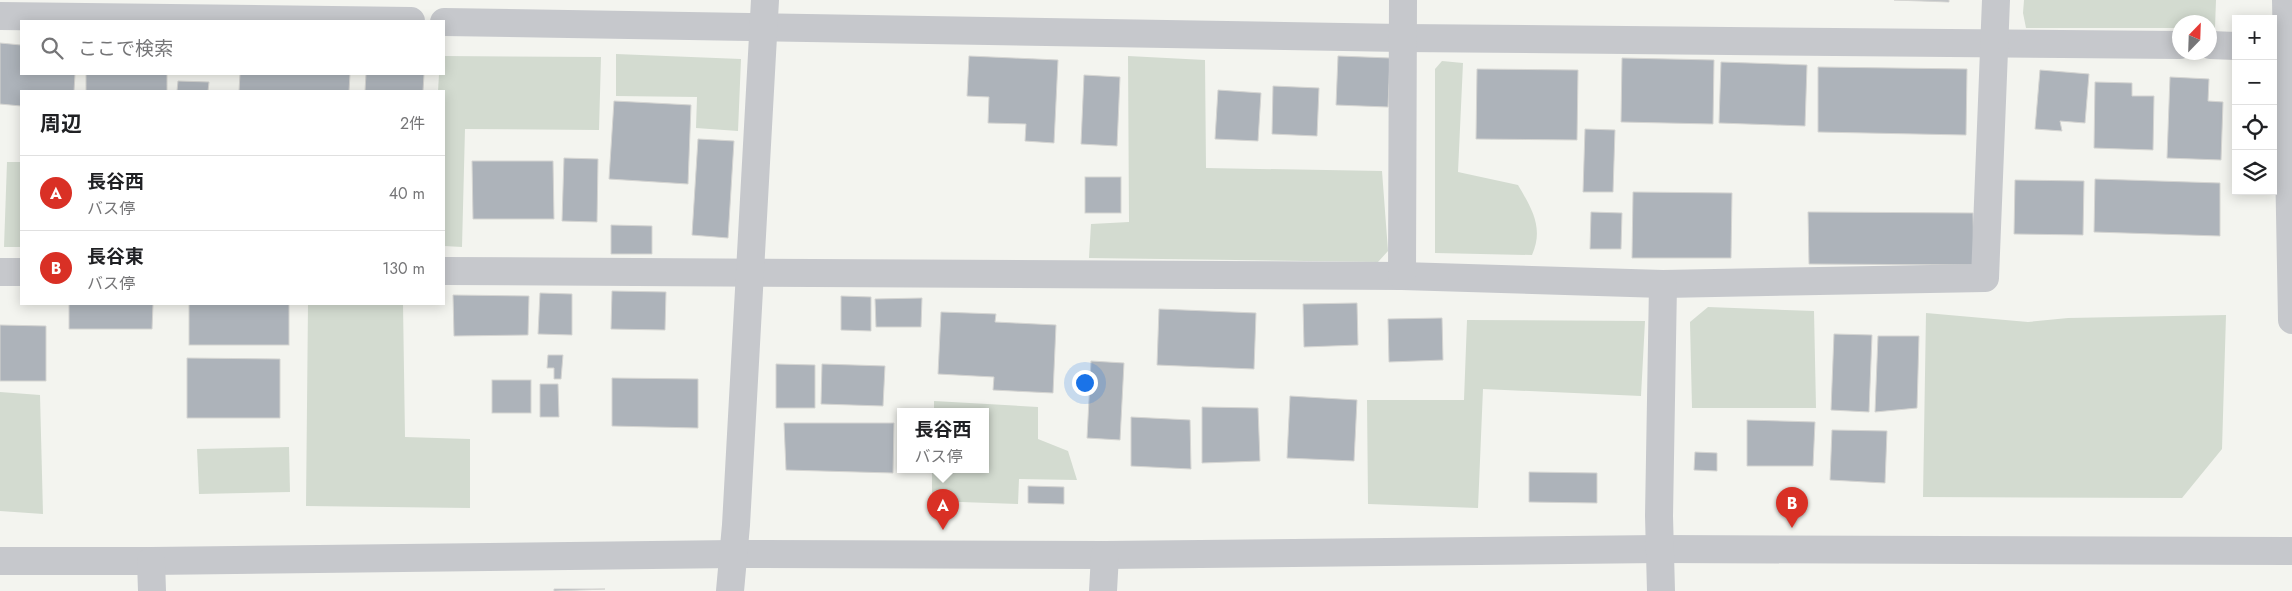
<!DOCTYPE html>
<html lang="ja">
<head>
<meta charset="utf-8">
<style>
  body { margin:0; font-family:Jost,"Noto Sans JP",sans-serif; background:#f2f2f2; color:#202124 }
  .controls { position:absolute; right:15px; top:15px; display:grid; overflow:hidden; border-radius:0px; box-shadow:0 2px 12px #0003 }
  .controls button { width:45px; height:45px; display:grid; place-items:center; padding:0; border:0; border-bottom:1px solid #e0e0e0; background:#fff; color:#202124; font:25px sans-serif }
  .compass { position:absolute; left:2172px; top:15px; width:45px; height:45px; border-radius:50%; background:#fff; box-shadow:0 2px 12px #0003; rotate:23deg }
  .you { position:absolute; left:1084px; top:382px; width:18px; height:18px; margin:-12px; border:4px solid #fff; border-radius:50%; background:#1a73e8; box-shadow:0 0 0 8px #1a73e833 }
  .badge { display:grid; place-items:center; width:32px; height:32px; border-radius:50%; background:#d93025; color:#fff; font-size:16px; font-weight:700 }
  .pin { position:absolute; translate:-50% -41px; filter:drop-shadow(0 1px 2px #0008) }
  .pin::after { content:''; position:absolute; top:26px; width:18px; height:15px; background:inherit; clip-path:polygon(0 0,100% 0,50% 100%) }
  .popup { position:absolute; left:897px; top:408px; width:92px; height:65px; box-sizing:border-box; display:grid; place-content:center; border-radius:0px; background:#fff; filter:drop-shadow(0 1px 4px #0005); font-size:16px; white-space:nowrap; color:#757577 }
  .popup b { font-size:19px; color:#202124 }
  .popup::after { content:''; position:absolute; left:50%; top:100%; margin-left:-10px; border:10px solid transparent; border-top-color:#fff }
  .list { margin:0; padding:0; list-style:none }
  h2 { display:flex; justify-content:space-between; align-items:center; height:65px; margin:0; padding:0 20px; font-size:21px }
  h2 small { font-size:16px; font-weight:400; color:#757577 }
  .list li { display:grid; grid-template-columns:32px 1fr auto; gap:15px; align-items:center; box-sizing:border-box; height:75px; padding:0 20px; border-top:1px solid #e0e0e0 }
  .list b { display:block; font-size:19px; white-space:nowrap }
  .list p { margin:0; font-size:16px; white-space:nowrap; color:#757577 }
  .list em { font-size:16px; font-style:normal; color:#757577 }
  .icon { flex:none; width:28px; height:28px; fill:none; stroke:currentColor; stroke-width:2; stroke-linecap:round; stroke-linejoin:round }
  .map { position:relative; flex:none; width:2292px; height:591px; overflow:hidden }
  .search { position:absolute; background:#fff; box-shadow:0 2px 12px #0003; left:20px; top:20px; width:425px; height:55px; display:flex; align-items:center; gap:12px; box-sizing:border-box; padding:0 18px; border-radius:0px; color:#757577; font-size:19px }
  .panel { position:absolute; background:#fff; box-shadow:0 2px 12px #0003; left:20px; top:90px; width:425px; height:215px; border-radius:0px }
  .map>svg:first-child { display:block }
  .green { fill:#d3dbd0 }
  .building { fill:#adb3ba; stroke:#d5d5d2 }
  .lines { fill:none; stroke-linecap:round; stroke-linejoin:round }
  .minor { stroke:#c6c8cc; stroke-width:28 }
</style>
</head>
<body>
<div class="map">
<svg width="2292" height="591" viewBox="0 0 2292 591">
  <rect width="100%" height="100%" fill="#f3f4ef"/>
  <g class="green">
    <path d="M2024,0H2216L2215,28H2210V22H2180L2179,28H2026L2023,13Z"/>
    <path d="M616,54L741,59L738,131L696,128L697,97L616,96Z"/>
    <path d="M444,56L601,57L599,130L465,129L462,247L444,246V91H438L439,74H444Z"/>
    <path d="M1128,56L1205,60L1206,168L1382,171L1388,251L1378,262L1089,258L1091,224L1129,222Z"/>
    <path d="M1442,61L1463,63L1458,172L1518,185C1532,209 1544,228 1532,255L1435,253V69Z"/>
    <path d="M7,162H21V247H4Z"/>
    <path d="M308,304H403L405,437L470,439V508L306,506Z"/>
    <path d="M1708,307L1814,311L1816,408H1692L1690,322Z"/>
    <path d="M1926,313L2028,322L2068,318L2226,315L2222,449L2182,498L1923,497Z"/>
    <path d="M1467,320L1645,321L1641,396L1483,389L1478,508L1368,504L1367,400H1464Z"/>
    <path d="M0,392L40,395L43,514L0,511Z"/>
    <path d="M934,401L1038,407V439L1068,451L1077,480L1019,479L1018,504L932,501V469H986V411H934Z"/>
    <path d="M289,447L290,492L199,494L197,449Z"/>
  </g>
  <g class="building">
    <path d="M1894,0H1949V2Z"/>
    <path d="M0,43L21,45V74H75L74,91H21V106L0,104Z"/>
    <path d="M969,56L1058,60L1054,143L1025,141L1026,124L988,123L989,97L967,96Z"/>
    <path d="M1338,56L1390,58L1388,107L1336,105Z"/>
    <path d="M1622,58L1714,60L1713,124L1621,122Z"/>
    <path d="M1721,62L1807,65L1805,126L1719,123Z"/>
    <path d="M1818,67L1967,69L1966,135L1818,132Z"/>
    <path d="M1477,69L1578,70L1577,140L1476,139Z"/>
    <path d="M2040,70L2089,74L2085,123L2060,121L2062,131L2035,129Z"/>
    <rect x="86" y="74" width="81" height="17"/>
    <path d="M240,74H350L349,91H239Z"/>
    <path d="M366,74H424L423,91H365Z"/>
    <path d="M1084,75L1120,77L1117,146L1081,144Z"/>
    <path d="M2170,77L2209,79L2208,101L2223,102L2221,160L2167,158Z"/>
    <path d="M178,81L209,82L208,91H177Z"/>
    <path d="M2095,82L2132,83V96H2154L2153,150L2094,148Z"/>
    <path d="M1273,86L1319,88L1317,136L1272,134Z"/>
    <path d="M1218,90L1261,93L1258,141L1215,139Z"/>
    <path d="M614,101L691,105L688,184L609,179Z"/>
    <path d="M1585,129L1615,130L1613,192H1583Z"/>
    <path d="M698,139L734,141L728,238L692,235Z"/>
    <path d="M564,158L598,159L597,222L562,221Z"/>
    <path d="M472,161H553L554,219H473Z"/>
    <rect x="1085" y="177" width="36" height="36"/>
    <path d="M2095,179L2220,183V236L2094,232Z"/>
    <path d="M2015,180L2084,181L2083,235L2014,234Z"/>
    <path d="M1633,192L1732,193L1731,258H1632Z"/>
    <path d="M1591,212L1622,213L1621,249H1590Z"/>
    <path d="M1808,212L1973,213L1974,265L1809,264Z"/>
    <path d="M611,225L652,226V254H611Z"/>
    <path d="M612,291L666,292L665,330L611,329Z"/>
    <path d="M540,293L572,294V335L538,334Z"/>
    <path d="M453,295L529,296L528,335L454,336Z"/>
    <path d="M841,296L871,297V331L841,330Z"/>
    <path d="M922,298L921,327H876L875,299Z"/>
    <path d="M1357,303L1358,345L1304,347L1303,304Z"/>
    <path d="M69,304H153L152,329H69Z"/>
    <rect x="189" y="304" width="100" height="41"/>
    <path d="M1159,309L1256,313L1254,369L1157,365Z"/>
    <path d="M941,312L996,314L995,322L1056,325L1053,393L993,390L994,377L938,374Z"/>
    <path d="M1442,318L1443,360L1389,362L1388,319Z"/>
    <path d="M0,325L46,326V381H0Z"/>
    <path d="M1834,334L1872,335L1869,412L1831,410Z"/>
    <path d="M1878,336H1919L1917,408L1875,412Z"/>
    <path d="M548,355H563L561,379H554V368H547Z"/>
    <path d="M187,358L280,359V418H187Z"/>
    <path d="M1091,361L1124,363L1120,440L1087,438Z"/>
    <path d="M776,364L815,365V408H776Z"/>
    <path d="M822,364L885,366L883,406L821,404Z"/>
    <path d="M612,378L698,379V428L612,426Z"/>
    <rect x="492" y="380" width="39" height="33"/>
    <path d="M540,384H558L559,417H540Z"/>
    <path d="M1290,396L1357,400L1354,461L1287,458Z"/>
    <path d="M1202,407L1258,408L1260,461L1202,463Z"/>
    <path d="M1131,417L1190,420L1191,469L1131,466Z"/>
    <path d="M1747,420L1815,422L1813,466H1747Z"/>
    <path d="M784,423H894L893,473L786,470Z"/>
    <path d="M1832,430L1887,431L1885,483L1830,480Z"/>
    <path d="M1695,452L1717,453V471L1694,470Z"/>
    <path d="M1529,472L1597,473V503L1529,502Z"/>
    <path d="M1028,486L1064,487V504L1028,503Z"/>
    <path d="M554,589H605L554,591Z"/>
  </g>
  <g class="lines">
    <g class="minor">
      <path d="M2286,0L2292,320"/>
      <path d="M0,16L411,21"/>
      <path d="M444,22L1402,38L2180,45"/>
      <path d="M2210,45L2236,46"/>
      <path d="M444,271L1402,276L1663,284L1985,278L1996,0"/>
      <path d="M0,272H21"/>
      <path d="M1402,276L1403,0"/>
      <path d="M0,561H151L734,554L1105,555L1659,549L2292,551"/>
      <path d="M151,561L152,591"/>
      <path d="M730,591L736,525L765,0"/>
      <path d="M1103,591L1105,555"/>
      <path d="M1661,591L1659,516L1663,284"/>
    </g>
  </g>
</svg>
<div class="controls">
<button>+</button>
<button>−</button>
<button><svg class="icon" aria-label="locate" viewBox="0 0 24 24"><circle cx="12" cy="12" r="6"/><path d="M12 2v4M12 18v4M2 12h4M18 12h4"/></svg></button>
<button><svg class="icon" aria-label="layers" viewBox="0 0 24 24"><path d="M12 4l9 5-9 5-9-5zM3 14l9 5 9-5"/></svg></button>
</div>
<svg class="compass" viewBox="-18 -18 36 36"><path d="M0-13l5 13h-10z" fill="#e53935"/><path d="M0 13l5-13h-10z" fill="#757577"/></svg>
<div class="you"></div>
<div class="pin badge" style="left:943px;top:530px">A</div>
<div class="popup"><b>長谷西</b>バス停</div>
<div class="pin badge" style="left:1792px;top:528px">B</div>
<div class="search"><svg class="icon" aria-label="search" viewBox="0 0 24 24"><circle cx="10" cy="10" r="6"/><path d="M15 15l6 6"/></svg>ここで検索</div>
<section class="panel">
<h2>周辺<small>2件</small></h2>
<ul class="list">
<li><span class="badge">A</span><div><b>長谷西</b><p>バス停</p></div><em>40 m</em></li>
<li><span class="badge">B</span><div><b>長谷東</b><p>バス停</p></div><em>130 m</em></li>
</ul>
</section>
</div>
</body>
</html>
